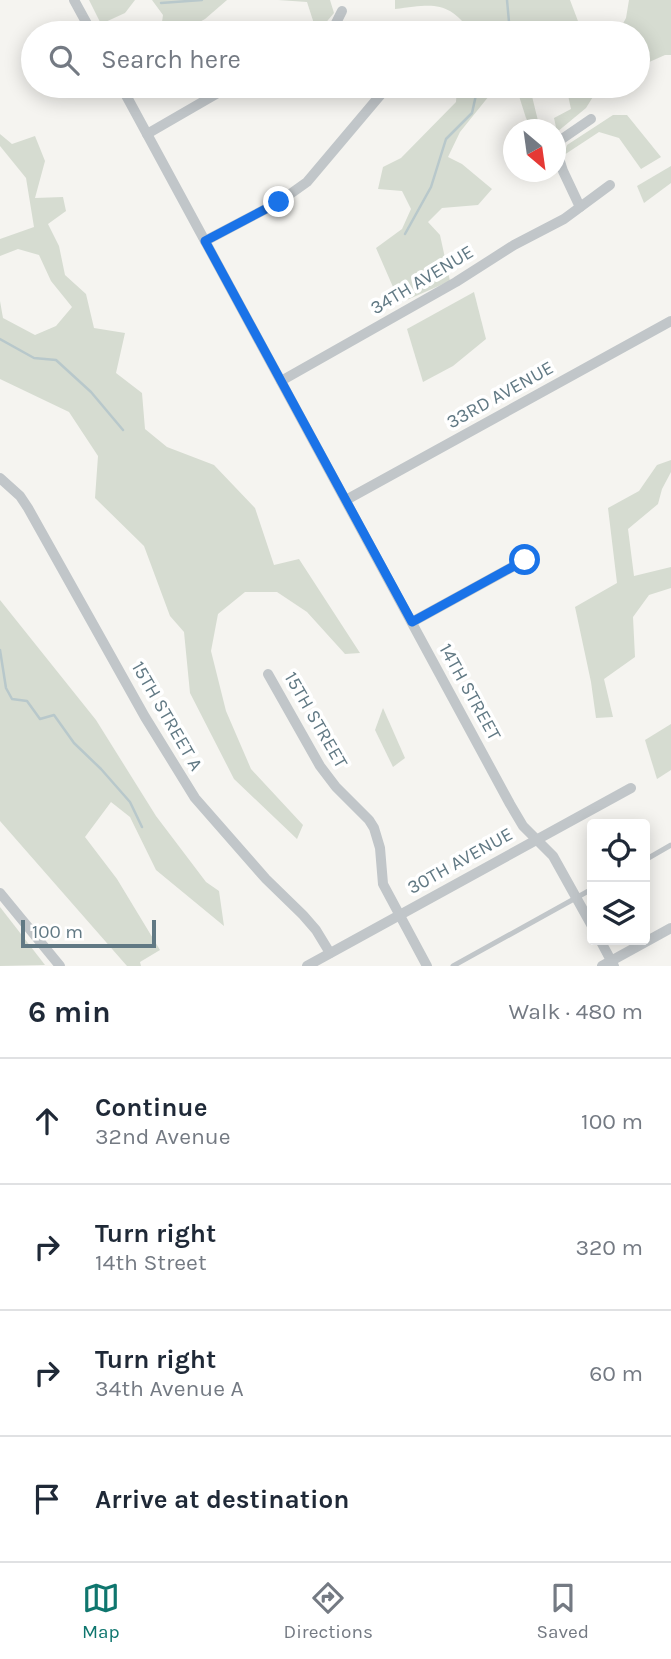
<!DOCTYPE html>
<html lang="en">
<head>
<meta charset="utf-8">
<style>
  body { margin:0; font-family:Karla,sans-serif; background:#f6f6f7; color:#1f2937 }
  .controls { position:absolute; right:21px; bottom:21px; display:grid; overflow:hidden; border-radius:7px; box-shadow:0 4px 18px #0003 }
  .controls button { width:63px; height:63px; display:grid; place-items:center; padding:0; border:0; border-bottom:2px solid #e0e1e3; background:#fff; color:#1f2937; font:35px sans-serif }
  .compass { position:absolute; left:503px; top:119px; width:63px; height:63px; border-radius:50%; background:#fff; box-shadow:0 4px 18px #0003; rotate:151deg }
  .scale { position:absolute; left:21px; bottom:18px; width:135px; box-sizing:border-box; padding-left:7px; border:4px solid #617984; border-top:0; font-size:19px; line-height:24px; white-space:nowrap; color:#617984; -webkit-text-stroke:5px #fff; paint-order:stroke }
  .stop { position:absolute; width:21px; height:21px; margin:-16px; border:5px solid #1a73e8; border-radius:50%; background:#fff }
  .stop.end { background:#1a73e8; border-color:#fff; box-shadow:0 2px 7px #0008 }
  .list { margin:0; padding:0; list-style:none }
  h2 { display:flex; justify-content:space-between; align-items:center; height:91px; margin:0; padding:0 28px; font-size:30px }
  h2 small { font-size:23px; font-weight:400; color:#747a83 }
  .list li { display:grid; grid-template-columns:46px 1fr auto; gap:21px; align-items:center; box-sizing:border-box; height:126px; padding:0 28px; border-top:2px solid #e0e1e3 }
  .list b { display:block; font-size:26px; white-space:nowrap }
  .list p { margin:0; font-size:23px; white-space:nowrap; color:#747a83 }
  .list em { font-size:23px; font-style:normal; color:#747a83 }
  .icon { flex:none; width:38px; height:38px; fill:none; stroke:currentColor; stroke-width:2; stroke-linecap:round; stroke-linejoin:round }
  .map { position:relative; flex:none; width:671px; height:966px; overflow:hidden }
  .search { position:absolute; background:#fff; box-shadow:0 4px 18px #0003; left:21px; right:21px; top:21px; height:77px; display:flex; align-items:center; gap:18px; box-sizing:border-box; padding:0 24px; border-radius:38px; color:#747a83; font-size:26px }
  .sheet { height:595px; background:#fff }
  nav { display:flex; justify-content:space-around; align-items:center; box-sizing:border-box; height:98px; border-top:2px solid #e0e1e3; background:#fff; font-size:19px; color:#747a83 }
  nav a { display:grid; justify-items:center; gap:4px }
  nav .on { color:#0f766e }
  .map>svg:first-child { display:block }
  .green { fill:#d6dcd1 }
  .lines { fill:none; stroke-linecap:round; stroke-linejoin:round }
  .stream { stroke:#b8c8cb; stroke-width:2.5 }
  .service { stroke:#c1c6c9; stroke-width:5 }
  .minor { stroke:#c1c6c9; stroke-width:10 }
  .route { stroke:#1a73e8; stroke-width:9 }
  .labels { text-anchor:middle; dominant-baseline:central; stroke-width:7; stroke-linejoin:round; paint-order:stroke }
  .street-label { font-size:19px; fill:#617984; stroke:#fff }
</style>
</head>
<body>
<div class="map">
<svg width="671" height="966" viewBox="0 0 671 966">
  <rect width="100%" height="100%" fill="#f5f4f0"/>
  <g class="green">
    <path d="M89,0H135L125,13L101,24Z"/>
    <path d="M152,0H227L205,19L180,33H154L161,29L163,15Z"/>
    <path d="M278,0H330L334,13L317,33L307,2Z"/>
    <path d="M395,0H570L581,29L580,33H472C448,0 434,4 395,9Z"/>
    <path d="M629,0H671V55H665L638,67V33H618L626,18Z"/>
    <path d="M457,86H533L530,88L540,129H532L526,118L519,96L493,91L460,132L448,157L462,164L492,189L478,205L442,208L428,222L440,235L450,281L400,303L376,248L402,229L411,209L402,191L378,189L383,167L401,158L456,102Z"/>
    <path d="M566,86L599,87L586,108L557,132L554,118L571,109Z"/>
    <path d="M613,115H627L661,157L641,169L619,138L599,132L564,155L567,145Z"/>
    <path d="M0,134L12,144L35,136L45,161L35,198L63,197L66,211L48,224L59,246L65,275L86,294L94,328L125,333L116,373L142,393L145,429L167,447L214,465L255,508L274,565L299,559L360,653L345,654L307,612L277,592H245L218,614L211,651L226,711L251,769L303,825L297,839L234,779L190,693L184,632L170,616L144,546L95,498L98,456L69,412L0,379V301L3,318L35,335L56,326L72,307L51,281L39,255L18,249L0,256V239L34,227L26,178L0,146Z"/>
    <path d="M671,166V183L644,203L637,186Z"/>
    <path d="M474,292L486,339L453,366L423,382L407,329Z"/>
    <path d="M671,460V472L662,489L658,504L628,529L634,576L671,567V588L649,595L633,617L635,657L604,679L613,717L596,718L591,682L575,607L617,583L608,508L639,491L657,465Z"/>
    <path d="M0,600L96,720L156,816L206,882L219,891L224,926L156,870L130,817L111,802L85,837L117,879L160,950L140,962L141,966H127L0,821Z"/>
    <path d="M383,708L405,758L393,767L375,730Z"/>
    <path d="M671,724V770L657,779L645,740Z"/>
    <path d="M0,907L45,965L0,966Z"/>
  </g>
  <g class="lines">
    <g class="stream">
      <path d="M507,0L510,33"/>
      <path d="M161,3L202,0"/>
      <path d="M405,234L431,187L446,139L472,113L478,86"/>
      <path d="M0,339L34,358L56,360L91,392L123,430"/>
      <path d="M0,650L6,688L12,699L27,701L40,719L54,715L74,743L101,769L130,802L142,827"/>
    </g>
    <g class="service">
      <path d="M645,860L671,845"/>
      <path d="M453,966L592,889"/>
    </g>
    <g class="minor">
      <path d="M74,0L92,33"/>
      <path d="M325,33L335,25L342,11"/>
      <path d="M121,86L510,804L523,826L553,856L592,926"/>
      <path d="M147,134L230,86"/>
      <path d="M556,143L591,119"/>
      <path d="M556,149L563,171L580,207"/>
      <path d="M205,241L279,202L307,182L388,86"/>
      <path d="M281,381L456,282L514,245L564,219L610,185"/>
      <path d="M0,478L20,496L28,508L145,717L195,798L266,879L303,915L316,930L330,953"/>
      <path d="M346,500L671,321"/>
      <path d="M412,622L525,560"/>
      <path d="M268,674L320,766L336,787L369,820L374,828L380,848L383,884L427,966"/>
      <path d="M0,893L60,966"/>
      <path d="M600,940L614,966"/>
      <path d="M307,966L631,788"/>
      <path d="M602,966L671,928"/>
    </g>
  </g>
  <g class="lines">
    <path class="route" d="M279,202L205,241L412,622L525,560"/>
  </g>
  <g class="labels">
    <g class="street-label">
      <text transform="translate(422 280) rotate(-31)">34TH AVENUE</text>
      <text transform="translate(500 395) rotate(-29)">33RD AVENUE</text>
      <text transform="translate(470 692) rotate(61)">14TH STREET</text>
      <text transform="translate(167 716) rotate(60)">15TH STREET A</text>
      <text transform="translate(316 720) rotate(60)">15TH STREET</text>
      <text transform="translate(460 861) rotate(-29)">30TH AVENUE</text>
    </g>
  </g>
</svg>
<div class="controls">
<button><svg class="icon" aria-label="locate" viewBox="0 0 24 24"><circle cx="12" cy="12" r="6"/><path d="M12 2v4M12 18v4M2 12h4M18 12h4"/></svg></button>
<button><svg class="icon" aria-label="layers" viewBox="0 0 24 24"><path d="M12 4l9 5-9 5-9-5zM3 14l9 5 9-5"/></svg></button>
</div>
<svg class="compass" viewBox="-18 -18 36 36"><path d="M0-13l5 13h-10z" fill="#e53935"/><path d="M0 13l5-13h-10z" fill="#747a83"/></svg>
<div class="scale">100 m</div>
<div class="stop" style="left:525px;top:560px"></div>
<div class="stop end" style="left:279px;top:202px"></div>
<div class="search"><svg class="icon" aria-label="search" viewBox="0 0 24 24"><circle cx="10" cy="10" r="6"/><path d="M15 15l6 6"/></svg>Search here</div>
</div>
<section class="sheet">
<h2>6 min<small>Walk · 480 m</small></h2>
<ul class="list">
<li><svg class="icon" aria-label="ahead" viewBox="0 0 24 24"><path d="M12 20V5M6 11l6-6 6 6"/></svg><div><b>Continue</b><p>32nd Avenue</p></div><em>100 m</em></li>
<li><svg class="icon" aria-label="right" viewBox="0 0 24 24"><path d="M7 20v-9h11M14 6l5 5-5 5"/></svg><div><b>Turn right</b><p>14th Street</p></div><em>320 m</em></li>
<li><svg class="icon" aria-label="right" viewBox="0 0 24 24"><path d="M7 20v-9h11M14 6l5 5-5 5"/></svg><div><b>Turn right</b><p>34th Avenue A</p></div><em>60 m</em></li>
<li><svg class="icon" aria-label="arrive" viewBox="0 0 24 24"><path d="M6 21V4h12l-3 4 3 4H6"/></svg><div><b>Arrive at destination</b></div></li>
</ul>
</section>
<nav>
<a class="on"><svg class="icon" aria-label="map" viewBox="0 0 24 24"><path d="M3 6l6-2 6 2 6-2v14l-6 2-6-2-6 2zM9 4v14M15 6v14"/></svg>Map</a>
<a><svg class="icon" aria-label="directions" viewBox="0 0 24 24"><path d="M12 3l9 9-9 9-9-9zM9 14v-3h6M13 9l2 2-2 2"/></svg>Directions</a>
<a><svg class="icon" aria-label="saved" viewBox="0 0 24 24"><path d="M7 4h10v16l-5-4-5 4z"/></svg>Saved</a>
</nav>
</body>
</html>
